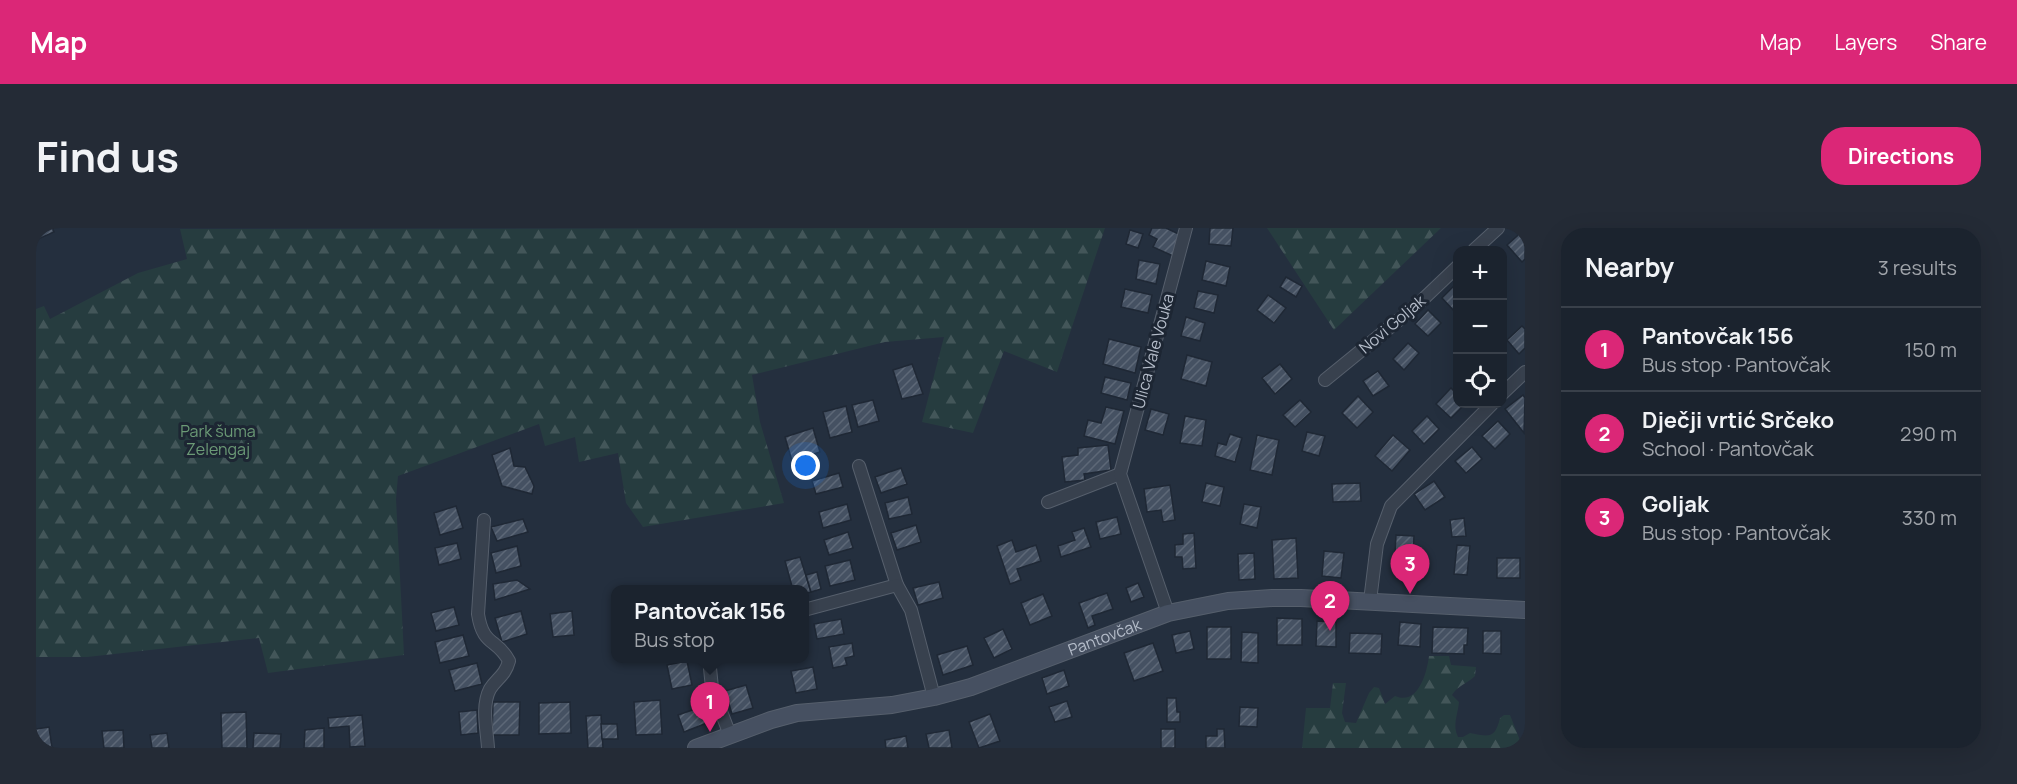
<!DOCTYPE html>
<html lang="en">
<head>
<meta charset="utf-8">
<style>
  body { margin:0; font-family:Manrope,sans-serif; background:#242b36; color:#f1f3f6 }
  .controls { position:absolute; right:18px; top:18px; display:grid; overflow:hidden; border-radius:12px; box-shadow:0 6px 24px #0002 }
  .controls button { width:54px; height:54px; display:grid; place-items:center; padding:0; border:0; border-bottom:2px solid #39404a; background:#1b232e; color:#f1f3f6; font:30px sans-serif }
  .you { position:absolute; left:770px; top:238px; width:21px; height:21px; margin:-15px; border:4px solid #fff; border-radius:50%; background:#1a73e8; box-shadow:0 0 0 9px #1a73e833 }
  .badge { display:grid; place-items:center; width:39px; height:39px; border-radius:50%; background:#db2777; color:#fff; font-size:20px; font-weight:700 }
  .pin { position:absolute; translate:-50% -50px; filter:drop-shadow(0 2px 3px #0008) }
  .pin::after { content:''; position:absolute; top:32px; width:21px; height:18px; background:inherit; clip-path:polygon(0 0,100% 0,50% 100%) }
  .popup { position:absolute; left:575px; top:357px; width:198px; height:78px; box-sizing:border-box; display:grid; place-content:center; border-radius:12px; background:#1b232e; filter:drop-shadow(0 2px 4px #0005); font-size:20px; white-space:nowrap; color:#a0a4aa }
  .popup b { font-size:22px; color:#f1f3f6 }
  .popup::after { content:''; position:absolute; left:50%; top:100%; margin-left:-12px; border:12px solid transparent; border-top-color:#1b232e }
  .list { margin:0; padding:0; list-style:none }
  h2 { display:flex; justify-content:space-between; align-items:center; height:78px; margin:0; padding:0 24px; font-size:26px }
  h2 small { font-size:20px; font-weight:400; color:#a0a4aa }
  .list li { display:grid; grid-template-columns:39px 1fr auto; gap:18px; align-items:center; box-sizing:border-box; height:84px; padding:0 24px; border-top:2px solid #39404a }
  .list b { display:block; font-size:22px; white-space:nowrap }
  .list p { margin:0; font-size:20px; white-space:nowrap; color:#a0a4aa }
  .list em { font-size:20px; font-style:normal; color:#a0a4aa }
  .icon { flex:none; width:33px; height:33px; fill:none; stroke:currentColor; stroke-width:2; stroke-linecap:round; stroke-linejoin:round }
  .map { position:relative; flex:none; width:1489px; height:520px; overflow:hidden; border-radius:24px }
  header { display:flex; align-items:center; gap:36px; box-sizing:border-box; height:84px; padding:0 30px; background:#db2777; color:#fff }
  header strong { font-size:28px }
  nav { display:flex; gap:33px; margin-inline-start:auto; font-size:21px }
  .intro { display:flex; align-items:center; justify-content:space-between; box-sizing:border-box; height:144px; padding:0 36px }
  h1 { margin:0; font-size:42px }
  .button { padding:15px 27px; border-radius:24px; background:#db2777; color:#fff; font-size:21px; font-weight:700 }
  main { display:flex; gap:36px; padding:0 36px }
  aside { flex:1; background:#1b232e; border-radius:24px; box-shadow:0 6px 24px #0002 }
  .map>svg:first-child { display:block }
  .forest { fill:url(#forest-firs) }
  .building { fill:url(#building-hatch); stroke:#1f2835; stroke-width:1.5 }
  .lines { fill:none; stroke-linecap:round; stroke-linejoin:round }
  .street-casing { stroke:#565f6c; stroke-width:14 }
  .secondary-casing { stroke:#565f6c; stroke-width:18 }
  .street { stroke:#38414e; stroke-width:12 }
  .secondary { stroke:#465061; stroke-width:16 }
  .labels { text-anchor:middle; dominant-baseline:central; stroke-width:6; stroke-linejoin:round; paint-order:stroke }
  .street-label { font-size:16px; fill:#b4bcc9; stroke:#1d2633 }
  .park-label { font-size:16px; fill:#6b9a76; stroke:#1d2633 }
</style>
</head>
<body>
<header>
<strong>Map</strong>
<nav><a>Map</a><a>Layers</a><a>Share</a></nav>
</header>
<div class="intro"><h1>Find us</h1><a class="button">Directions</a></div>
<main>
<div class="map">
<svg width="1489" height="520" viewBox="0 0 1489 520">
  <defs>
    <pattern id="forest-firs" width="22" height="20" patternUnits="userSpaceOnUse" patternTransform="scale(1.5)"><rect width="22" height="20" fill="#263c3f"/><path d="M5 1l3.5 6h-7zM16 11l3.5 6h-7z" fill="#435659"/></pattern>
    <pattern id="building-hatch" width="6" height="6" patternUnits="userSpaceOnUse" patternTransform="scale(1.5)"><rect width="6" height="6" fill="#455162"/><path d="M-1 1l2-2M0 6l6-6M5 7l2-2" fill="none" stroke="#5d6877"/></pattern>
  </defs>
  <rect width="100%" height="100%" fill="#242f3e"/>
  <g class="forest">
    <path d="M1069,0L1021,144L968,123L937,205L886,194L908,109L849,114L716,147L724,194L748,275L607,299L590,275L582,225L543,234L539,209L509,218L503,196L362,248L360,271L368,427L232,445L223,410L51,429H0V81L8,78L14,91L102,45L151,31L144,1Z"/>
    <path d="M1231,0H1405L1298,102Z"/>
    <path d="M1393,428H1413L1415,437L1440,439L1439,448C1432,455 1421,458 1416,467L1423,474C1422,486 1416,497 1422,509H1427L1434,505C1453,509 1459,511 1464,490L1468,487H1474L1487,520H1266L1270,480H1294L1297,455H1310L1306,485L1309,494L1320,495L1333,465L1338,459L1343,460L1349,476L1359,468C1382,478 1391,445 1393,428Z"/>
  </g>
  <g class="building">
    <path d="M0,0H16L18,4L0,12Z"/>
    <path d="M1116,0H1130L1147,8L1137,28L1117,19L1121,11L1113,7Z"/>
    <path d="M1174,0H1197L1195,18L1173,16Z"/>
    <path d="M1489,1V31L1486,34L1471,17Z"/>
    <path d="M1094,2L1107,6L1102,20L1090,16Z"/>
    <path d="M1103,32L1124,36L1120,56L1100,51Z"/>
    <path d="M1170,33L1194,39L1190,58L1166,52Z"/>
    <path d="M1250,49L1266,58L1260,69L1244,59Z"/>
    <path d="M1422,54V87L1406,70Z"/>
    <path d="M1089,61L1116,67L1112,85L1085,79Z"/>
    <path d="M1162,63L1182,67L1178,85L1158,80Z"/>
    <path d="M1232,67L1250,80L1238,95L1221,82Z"/>
    <path d="M1392,82L1405,95L1392,108L1379,96Z"/>
    <path d="M1150,89L1169,95L1164,113L1145,108Z"/>
    <path d="M1486,98L1489,101V120L1483,126L1471,112Z"/>
    <path d="M1073,111L1105,119L1099,145L1067,136Z"/>
    <path d="M1372,115L1383,125L1368,142L1357,131Z"/>
    <path d="M1151,127L1176,134L1170,158L1145,151Z"/>
    <path d="M876,136L887,166L866,171L857,142Z"/>
    <path d="M1244,136L1256,151L1239,166L1226,150Z"/>
    <path d="M1342,143L1353,158L1337,168L1327,153Z"/>
    <path d="M1069,149L1095,155L1091,172L1065,165Z"/>
    <path d="M1415,160L1422,167V176H1429L1415,190L1400,176Z"/>
    <path d="M1487,167L1489,170L1488,205L1469,181Z"/>
    <path d="M1322,168L1337,184L1321,200L1306,185Z"/>
    <path d="M837,172L843,193L822,199L816,177Z"/>
    <path d="M1264,172L1275,184L1259,199L1247,187Z"/>
    <path d="M810,178L816,204L794,210L787,184Z"/>
    <path d="M1070,179L1088,183L1079,216L1048,208L1052,192L1065,195Z"/>
    <path d="M1115,181L1133,186L1127,207L1109,202Z"/>
    <path d="M1149,188L1170,192L1166,218L1144,215Z"/>
    <path d="M1391,188L1403,201L1388,216L1376,203Z"/>
    <path d="M1462,193L1474,206L1459,221L1446,208Z"/>
    <path d="M777,200L784,224L756,233L749,209Z"/>
    <path d="M1271,204L1289,208L1283,228L1266,223Z"/>
    <path d="M1194,206L1206,210L1199,234L1179,228L1182,215L1190,217Z"/>
    <path d="M1221,207L1243,212L1236,247L1214,242Z"/>
    <path d="M1357,207L1374,222L1356,243L1339,228Z"/>
    <path d="M1072,217L1075,242L1048,246L1049,252L1029,254L1026,229L1042,227V220Z"/>
    <path d="M1436,219L1446,231L1430,245L1419,233Z"/>
    <path d="M474,220L478,238L489,239L498,258L496,266L466,258L456,227Z"/>
    <path d="M865,240L871,256L845,265L839,249Z"/>
    <path d="M803,245L807,259L780,266L776,253Z"/>
    <path d="M1398,253L1409,269L1389,282L1378,266Z"/>
    <path d="M1170,255L1188,259L1184,278L1166,274Z"/>
    <path d="M1324,255L1325,273L1297,274L1296,256Z"/>
    <path d="M1134,257L1139,292L1127,294L1125,282L1111,284L1108,261Z"/>
    <path d="M872,269L876,286L853,291L849,275Z"/>
    <path d="M811,276L815,292L787,300L783,284Z"/>
    <path d="M1208,276L1225,279L1221,300L1204,296Z"/>
    <path d="M420,278L427,300L404,307L398,285Z"/>
    <path d="M1081,289L1085,306L1064,311L1060,294Z"/>
    <path d="M1428,290L1430,308L1416,309L1414,292Z"/>
    <path d="M487,291L492,304L461,313L455,299Z"/>
    <path d="M880,297L885,314L861,322L855,305Z"/>
    <path d="M1048,300L1055,319L1025,329L1022,318L1039,312L1036,304Z"/>
    <path d="M812,304L817,320L793,327L788,312Z"/>
    <path d="M1158,305L1160,340L1147,341L1146,329H1139V317L1147,316V306Z"/>
    <path d="M1360,307L1378,308L1376,343L1358,342Z"/>
    <path d="M1260,310L1262,350L1238,351L1236,312Z"/>
    <path d="M976,312L980,324L1000,317L1005,333L981,341L985,352L974,356L961,318Z"/>
    <path d="M421,315L425,331L403,337L399,320Z"/>
    <path d="M1421,317L1434,318L1431,347L1418,346Z"/>
    <path d="M481,318L485,338L460,345L455,325Z"/>
    <path d="M1288,323L1308,325L1305,350L1286,348Z"/>
    <path d="M1218,325L1219,351L1203,352L1202,326Z"/>
    <path d="M764,329L775,364L768,366V362H757L749,333Z"/>
    <rect x="1461" y="330" width="23" height="20"/>
    <path d="M814,332L819,352L794,358L789,338Z"/>
    <path d="M781,344L785,361L775,364L770,347Z"/>
    <path d="M481,352L494,361L459,372L457,356Z"/>
    <path d="M903,354L907,370L882,377L877,360Z"/>
    <path d="M1102,355L1108,369L1095,374L1090,360Z"/>
    <path d="M1071,365L1077,381L1056,388L1059,397L1052,400L1043,375Z"/>
    <path d="M1007,366L1016,388L994,397L985,375Z"/>
    <path d="M418,379L423,397L400,403L395,385Z"/>
    <path d="M485,383L491,406L466,414L459,390Z"/>
    <path d="M536,383L538,407L517,409L514,386Z"/>
    <path d="M1241,390L1266,391V417H1241Z"/>
    <path d="M805,391L808,406L781,411L778,396Z"/>
    <path d="M1281,393L1300,394V419L1280,418Z"/>
    <path d="M1364,394L1385,396L1384,419L1362,417Z"/>
    <rect x="1171" y="399" width="24" height="32"/>
    <path d="M1397,399L1432,400L1431,417H1428V426L1396,425Z"/>
    <path d="M967,401L976,421L958,430L948,410Z"/>
    <path d="M1154,403L1158,421L1140,425L1136,407Z"/>
    <path d="M1447,403H1465V426L1447,425Z"/>
    <path d="M1206,404L1222,405V435L1205,434Z"/>
    <path d="M1314,405L1346,406L1345,426L1313,425Z"/>
    <path d="M427,407L433,428L404,435L399,414Z"/>
    <path d="M816,415L818,428L809,430L811,437L797,440L793,419Z"/>
    <path d="M1117,415L1127,443L1098,453L1088,425Z"/>
    <path d="M931,418L937,437L907,447L901,427Z"/>
    <path d="M651,433L656,457L636,461L631,437Z"/>
    <path d="M441,435L446,456L419,463L413,442Z"/>
    <path d="M777,439L781,461L760,465L755,443Z"/>
    <path d="M1028,442L1033,458L1011,466L1006,450Z"/>
    <path d="M710,457L717,480L696,486L689,463Z"/>
    <path d="M1131,470H1140L1141,484H1144V494H1131Z"/>
    <path d="M624,472L626,506L600,507L598,474Z"/>
    <path d="M1031,473L1036,489L1019,494L1013,479Z"/>
    <path d="M457,474H484L483,507H456Z"/>
    <path d="M534,474L535,505L503,506V475Z"/>
    <path d="M665,479L671,495L648,504L642,487Z"/>
    <path d="M1204,479L1222,480L1221,499L1203,498Z"/>
    <path d="M441,482L442,505L425,507L423,484Z"/>
    <path d="M210,484L211,520H186L185,485Z"/>
    <path d="M954,486L964,513L943,520L933,494Z"/>
    <path d="M326,487L329,518L314,519L313,498L293,500L292,490Z"/>
    <path d="M565,487L567,520H552L550,488Z"/>
    <path d="M565,496H581L582,511H566Z"/>
    <path d="M13,499L16,520H0V501Z"/>
    <path d="M288,500V520H268L269,502Z"/>
    <rect x="1125" y="501" width="14" height="19"/>
    <path d="M1181,501H1188L1189,520H1170V508H1181Z"/>
    <path d="M87,502L88,520H68L66,503Z"/>
    <path d="M913,502L916,520H893L890,506Z"/>
    <path d="M131,505L133,520H116L114,507Z"/>
    <path d="M218,505L245,506L244,520H217Z"/>
    <path d="M870,508L872,520H850L849,512Z"/>
  </g>
  <g class="lines">
    <g class="street-casing">
      <g id="street">
        <path d="M1438,22L1462,0"/>
        <path d="M1289,152L1381,77L1422,38"/>
        <path d="M1466,166L1489,144"/>
        <path d="M823,238L861,357"/>
        <path d="M1012,274L1084,246"/>
        <path d="M448,292L442,386C447,419 461,410 473,433C469,448 461,450 454,461C445,478 451,502 452,520"/>
        <path d="M1334,373L1341,316L1355,278L1456,176"/>
        <path d="M768,382L861,357L875,382L898,469"/>
        <path d="M1132,385L1084,246L1150,0"/>
        <path d="M673,430L676,460L694,507"/>
      </g>
    </g>
    <g class="secondary-casing">
      <g id="secondary">
        <path id="s1" d="M660,520L735,492L761,485L856,477L898,469L935,459L1132,385L1192,373L1236,370H1265L1489,382"/>
      </g>
    </g>
    <use href="#street" class="street"/>
    <use href="#secondary" class="secondary"/>
  </g>
  <g class="labels">
    <g class="street-label">
      <text transform="translate(1356 96) rotate(-40)">Novi Goljak</text>
      <text transform="translate(1117 123) rotate(-75)">Ulica Vale Vouka</text>
      <text stroke="none"><textPath href="#s1" startOffset="426">Pantovčak</textPath></text>
    </g>
    <g class="park-label">
      <text x="182" y="203">Park šuma<tspan x="182" dy="18">Zelengaj</tspan></text>
    </g>
  </g>
</svg>
<div class="controls">
<button>+</button>
<button>−</button>
<button><svg class="icon" aria-label="locate" viewBox="0 0 24 24"><circle cx="12" cy="12" r="6"/><path d="M12 2v4M12 18v4M2 12h4M18 12h4"/></svg></button>
</div>
<div class="you"></div>
<div class="pin badge" style="left:674px;top:504px">1</div>
<div class="popup"><b>Pantovčak 156</b>Bus stop</div>
<div class="pin badge" style="left:1294px;top:403px">2</div>
<div class="pin badge" style="left:1374px;top:366px">3</div>
</div>
<aside>
<h2>Nearby<small>3 results</small></h2>
<ul class="list">
<li><span class="badge">1</span><div><b>Pantovčak 156</b><p>Bus stop · Pantovčak</p></div><em>150 m</em></li>
<li><span class="badge">2</span><div><b>Dječji vrtić Srčeko</b><p>School · Pantovčak</p></div><em>290 m</em></li>
<li><span class="badge">3</span><div><b>Goljak</b><p>Bus stop · Pantovčak</p></div><em>330 m</em></li>
</ul>
</aside>
</main>
</body>
</html>
